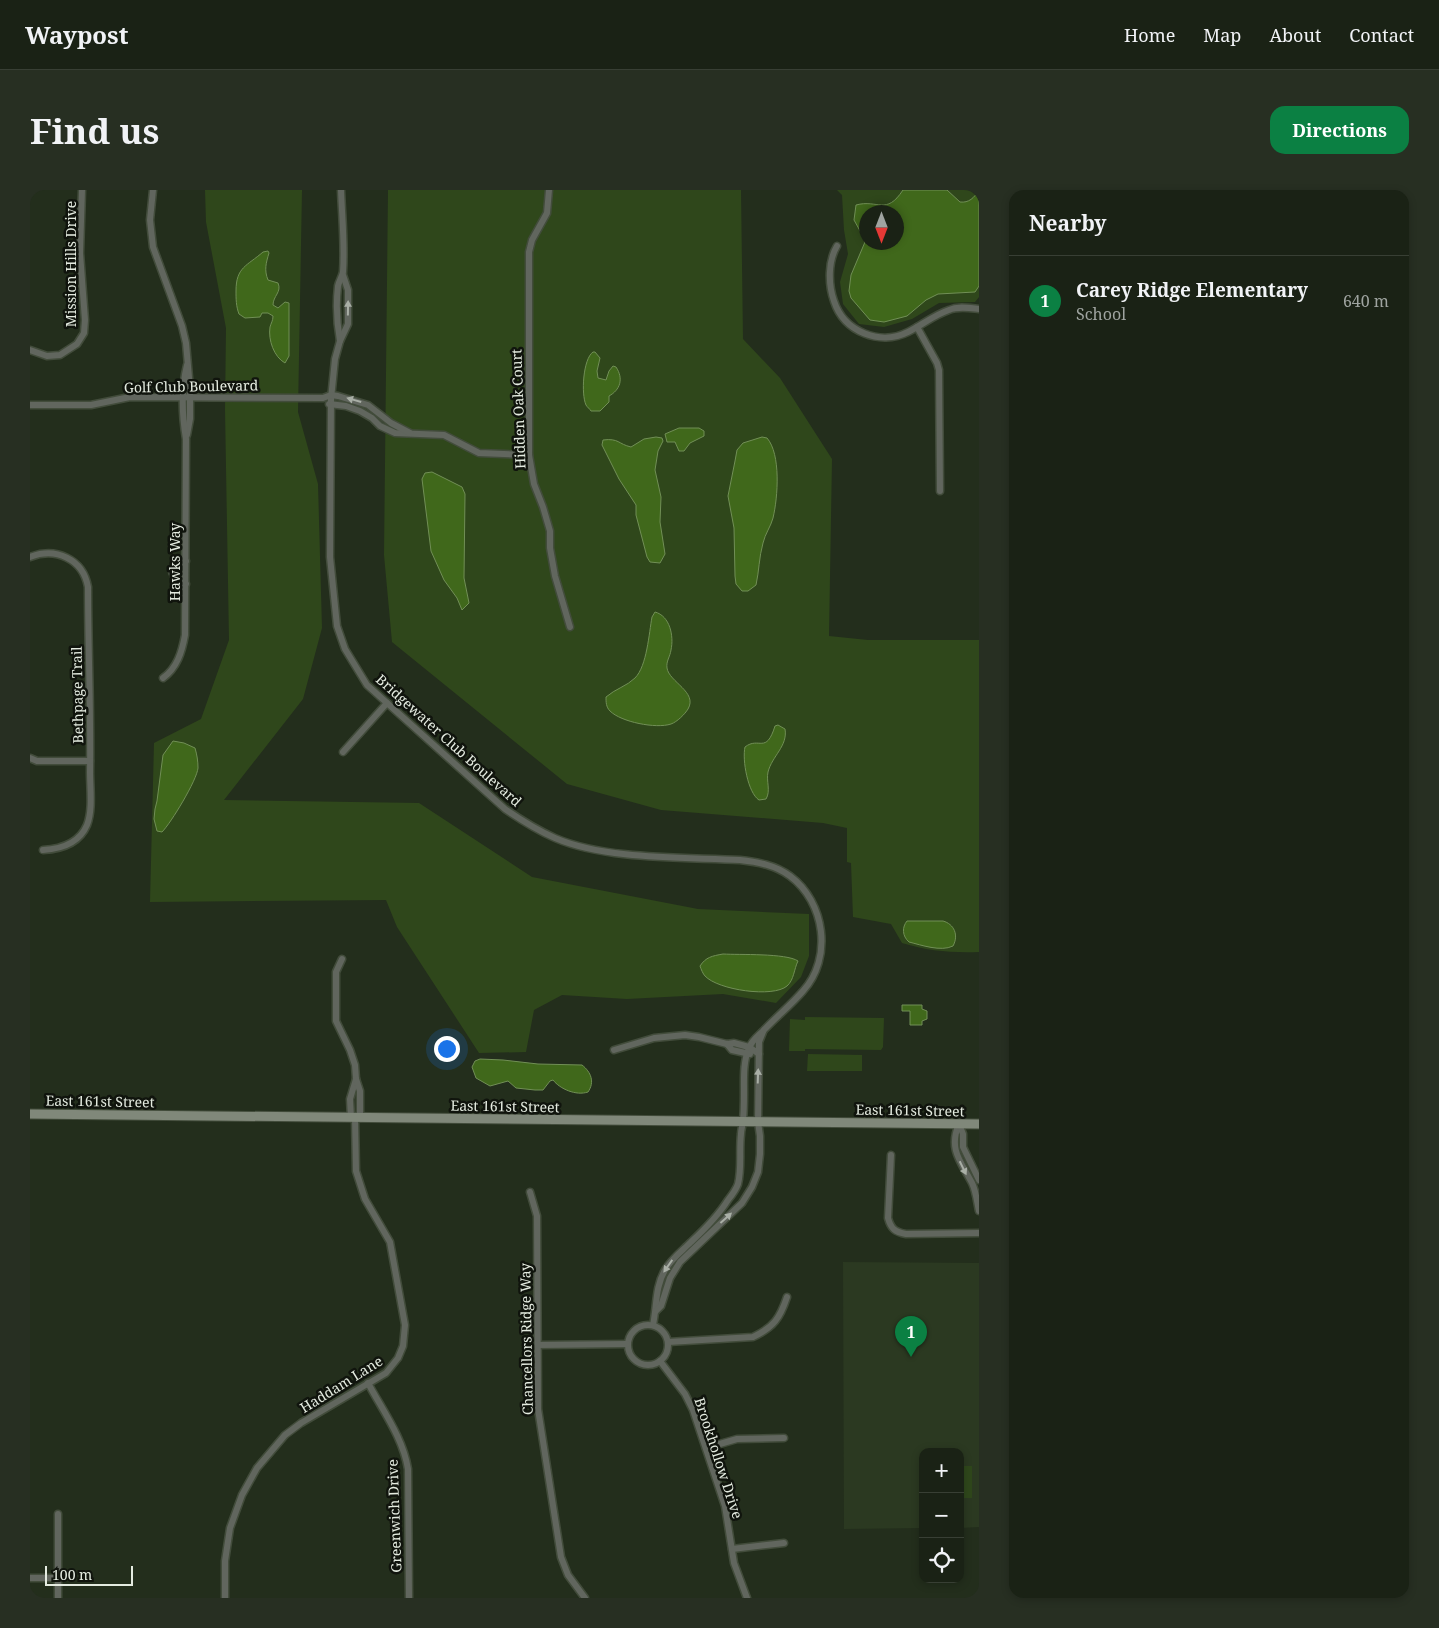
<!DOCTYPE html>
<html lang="en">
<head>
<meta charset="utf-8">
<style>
  body { margin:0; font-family:"Noto Serif",serif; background:#272f22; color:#f1f3f6 }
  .controls { position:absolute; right:15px; bottom:15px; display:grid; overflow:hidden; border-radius:10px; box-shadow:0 2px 8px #0003 }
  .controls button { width:45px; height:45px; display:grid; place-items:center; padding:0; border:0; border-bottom:1px solid #383f34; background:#1a2215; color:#f1f3f6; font:25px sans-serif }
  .compass { position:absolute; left:829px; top:15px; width:45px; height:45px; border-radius:50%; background:#1a2215; box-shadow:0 2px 8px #0003; rotate:180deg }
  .scale { position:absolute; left:15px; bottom:12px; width:88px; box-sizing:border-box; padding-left:5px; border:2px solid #e4ebe0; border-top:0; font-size:14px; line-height:18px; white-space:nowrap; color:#e4ebe0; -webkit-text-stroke:4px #10140d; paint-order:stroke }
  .you { position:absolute; left:416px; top:858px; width:18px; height:18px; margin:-12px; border:4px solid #fff; border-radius:50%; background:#1a73e8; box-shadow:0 0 0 8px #1a73e833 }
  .badge { display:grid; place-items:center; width:32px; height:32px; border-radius:50%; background:#0b8043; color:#fff; font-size:16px; font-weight:700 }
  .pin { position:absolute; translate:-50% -41px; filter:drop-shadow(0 1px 2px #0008) }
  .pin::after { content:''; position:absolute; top:26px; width:18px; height:15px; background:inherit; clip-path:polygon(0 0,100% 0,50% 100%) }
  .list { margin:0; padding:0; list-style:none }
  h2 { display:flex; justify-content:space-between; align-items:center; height:65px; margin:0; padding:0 20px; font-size:21px }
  h2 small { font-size:16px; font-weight:400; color:#9fa4a0 }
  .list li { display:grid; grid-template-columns:32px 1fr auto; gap:15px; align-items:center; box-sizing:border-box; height:90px; padding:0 20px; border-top:1px solid #383f34 }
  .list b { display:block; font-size:19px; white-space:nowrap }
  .list p { margin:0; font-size:16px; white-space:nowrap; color:#9fa4a0 }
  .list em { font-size:16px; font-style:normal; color:#9fa4a0 }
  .icon { flex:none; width:28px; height:28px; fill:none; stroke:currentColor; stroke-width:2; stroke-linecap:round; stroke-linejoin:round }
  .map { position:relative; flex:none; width:949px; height:1408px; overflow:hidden; border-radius:15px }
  header { display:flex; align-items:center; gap:30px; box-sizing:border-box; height:70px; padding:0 25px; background:#1a2215; border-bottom:1px solid #383f34 }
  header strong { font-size:24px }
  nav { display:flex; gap:28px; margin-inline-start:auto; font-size:18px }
  .intro { display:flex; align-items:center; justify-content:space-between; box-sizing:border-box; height:120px; padding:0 30px }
  h1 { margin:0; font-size:35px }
  .button { padding:12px 22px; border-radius:15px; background:#0b8043; color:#fff; font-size:18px; font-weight:700 }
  main { display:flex; gap:30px; padding:0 30px }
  aside { flex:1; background:#1a2215; border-radius:15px; box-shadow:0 2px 8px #0003 }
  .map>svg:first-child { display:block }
  .built { fill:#2b3921 }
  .green { fill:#2f471b; fill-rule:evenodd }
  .water { fill:#40681b; stroke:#718f56; fill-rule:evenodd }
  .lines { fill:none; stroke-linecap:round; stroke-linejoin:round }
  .street-casing { stroke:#424c3b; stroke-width:9 }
  .secondary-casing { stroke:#424c3b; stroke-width:11 }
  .street { stroke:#61665e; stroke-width:6 }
  .secondary { stroke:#80887a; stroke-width:9 }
  .oneway { fill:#a9afa6 }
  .labels { text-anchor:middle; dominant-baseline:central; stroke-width:5; stroke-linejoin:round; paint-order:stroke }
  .street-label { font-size:14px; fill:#e4ebe0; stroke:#10140d }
</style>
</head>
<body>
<header>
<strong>Waypost</strong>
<nav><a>Home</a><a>Map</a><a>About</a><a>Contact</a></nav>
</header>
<div class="intro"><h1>Find us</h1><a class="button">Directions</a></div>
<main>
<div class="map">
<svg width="949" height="1408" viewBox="0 0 949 1408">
  <rect width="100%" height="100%" fill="#232e1c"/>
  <path class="built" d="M813,1072L949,1073V1337L930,1338V1262H893V1338L814,1339Z"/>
  <g class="green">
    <path d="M175,0H272L268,222L288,294L292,438L273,509L194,610L389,613L502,687L668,719L779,724V766L771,787L746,813L693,804L597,809L532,805L504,820L496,862L449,863L367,737L356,710L120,712L124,553L171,529L199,450L195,219L196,138L176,32Z"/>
    <path d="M358,0H711L713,149L750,188L802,269L799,446L838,450H949V762C922,763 898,761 872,753L861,734L823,727L821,673L817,672V638L793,633L631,620L537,594L362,452L354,365Z"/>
    <path d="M807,0H949V107L945,112L909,113L882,129L854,137L829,134L813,114L810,92L818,64L814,40L812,5ZM836,22H866V52H836Z"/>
    <path d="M775,827L854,828L853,857L851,860L775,859V861H759L760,829L775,830Z"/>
    <path d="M778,864L832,865V881H777Z"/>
    <rect x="930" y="1276" width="12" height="32"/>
  </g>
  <g class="water">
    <path d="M873,0H917L930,12C939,13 944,8 949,0V96L945,102L908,104L896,110L877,126L854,132L840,130L821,108L819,101L821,85L835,52L834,48L824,30L826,15C848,9 856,26 873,0ZM836,22H866V52H836Z"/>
    <path d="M238,61L239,63C236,73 234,80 238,90L248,93C252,102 243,106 243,115L248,118L255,112L259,113V166L255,173C244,167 238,150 240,137C241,133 243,131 243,126L238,123H232L230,127L215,128L209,124C206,116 206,109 206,101C206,77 217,76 233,62Z"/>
    <path d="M563,162H565L570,168L567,181L568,188L576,190L579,181L583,176L586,177C594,189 590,200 579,206V212L570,221H561C560,219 557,217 556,215C551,204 553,169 563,162Z"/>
    <path d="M649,238H669L674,241V246L660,253L654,261H649L645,252H637L635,244Z"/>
    <path d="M626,247L632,248L633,251L628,261L625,280L631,307L630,332L635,364L630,373L620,372L617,367L606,325V315L589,289L572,255L573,250C589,248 588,254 601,257L614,249Z"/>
    <path d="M732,247L737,248C751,264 748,307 743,328C741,336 735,344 733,353C729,367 729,382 726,395L718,401H712L706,394L705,386L704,338L698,306L705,271L707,260L713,253Z"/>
    <path d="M402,282L432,297L435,304L434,388L439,413L432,420L427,408L414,390L401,361L392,289L395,283Z"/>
    <path d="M625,422C640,426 644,446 641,460C640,467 636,471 637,478C639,492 668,502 658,519C655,524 647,532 641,534C626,539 591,532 580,521C576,517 576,512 576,507C585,499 597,496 605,488C617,476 619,443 622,427Z"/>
    <path d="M748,535L755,539C758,556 742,566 738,582C736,591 741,601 736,609L729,610C718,603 712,570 715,557C729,546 736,565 745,536Z"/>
    <path d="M143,551L154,553L165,558C167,565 168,571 168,578C167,590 141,633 132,642L127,641L124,629L125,619L127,611L133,565Z"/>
    <path d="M877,731H913C924,734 929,745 923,756C911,762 891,755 879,752C872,746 872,737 877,731Z"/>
    <path d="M693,764C709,765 756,763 768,771C764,779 764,790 757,796C743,808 688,800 675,786C673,784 671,779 670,776C676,767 682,766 693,764Z"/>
    <path d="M872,815H892V819L897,821V829L892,831V835H880V821H872Z"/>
    <path d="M450,869L473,870L508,874L552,875C561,882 565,892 558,902C546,906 530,899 523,890L520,891L513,900H505L486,898L478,891L460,896L446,888L442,877L445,871Z"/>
  </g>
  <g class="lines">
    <g class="street-casing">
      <g id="street">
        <path d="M123,0L120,30L123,57L152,136L156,153L160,199V229L157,245"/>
        <path d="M519,0L517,23L502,50L499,62V265L504,294L513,317L520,341V358L525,386L540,437"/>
        <path d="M807,56C798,71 798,94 804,111C814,142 850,156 878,142C892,135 904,125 919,120C928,116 939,118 949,119"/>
        <path d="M313,85L318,100V134L310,151L305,169L301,209L300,367L307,436L315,459L337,495L475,619C491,630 507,640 525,648C576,670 654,667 710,670C728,672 745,675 760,686C795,712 803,768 773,801C761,815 746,827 733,841C728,846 722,850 719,858C713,872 714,888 714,903C714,912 714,921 713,930C713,935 711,939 711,944C709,961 712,978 708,994C706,1000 702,1005 698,1010C688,1026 675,1039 661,1052C652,1061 641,1069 635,1080C625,1097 627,1116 623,1135"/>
        <path d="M887,137L907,173L909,180L910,301"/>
        <path d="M310,151C307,134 306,113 308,96C309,91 312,87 313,82C315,55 312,27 311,0"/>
        <path d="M0,160L17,166L30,165L47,154L54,143L55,130L50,63L52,0"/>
        <path d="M299,214L316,216L330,221L342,228L350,236L365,243L414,245L449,263L499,265"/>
        <path d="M0,215H61L100,207L293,208L301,205L308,206L338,215L361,233L380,243"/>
        <path d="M0,367C26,357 53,369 58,397C58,459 61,520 60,582C60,598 63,620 57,635C49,654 31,659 13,660"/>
        <path d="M156,371L148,375L142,382L146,390L156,394"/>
        <path d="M133,488C147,478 152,462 155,445L156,249C152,225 151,199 157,175"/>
        <path d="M313,562L357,513"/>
        <path d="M0,568L7,571H60"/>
        <path d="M312,769L306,782V831L320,860L325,875L326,889L320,909L321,928"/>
        <path d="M697,854L702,860L720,864"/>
        <path d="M584,860L624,848L655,845L669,847L697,854L704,853L719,857L729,864"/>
        <path d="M326,889L330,901V928"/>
        <path d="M929,934C918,959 931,972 942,993C946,1001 947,1012 949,1021"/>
        <path d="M929,934L933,944V957L949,990"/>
        <path d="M861,965L858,1028C861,1039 865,1042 876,1044L949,1043"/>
        <path d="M500,1002L507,1026L508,1219L531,1367L538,1385L555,1408"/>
        <path d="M626,1121L631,1116L640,1088L650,1072L712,1013L722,997L728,982L730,964V946L728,932L729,852L733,842"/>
        <circle cx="618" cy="1155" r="20"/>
        <path d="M638,1152L723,1147C744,1137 750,1128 757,1107"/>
        <path d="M508,1155L597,1154"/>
        <path d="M630,1171L655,1204L663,1220L695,1316L704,1373L717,1408"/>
        <path d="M338,1193C353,1221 373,1248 378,1279L379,1408"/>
        <path d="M676,1258L707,1249L754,1248"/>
        <path d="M702,1359L754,1353"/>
        <path d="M0,1388H28"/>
        <path d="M28,1408V1324"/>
        <path d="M195,1408V1371L200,1338L212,1305L227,1278L255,1245L271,1233L356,1183L368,1168L373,1156L375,1135L360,1052L335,1009L326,981L325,928"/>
      </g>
    </g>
    <g class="secondary-casing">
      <path id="secondary" d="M0,924L949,934"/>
    </g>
    <use href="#street" class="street"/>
    <use href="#secondary" class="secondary"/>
  </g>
  <defs><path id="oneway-solid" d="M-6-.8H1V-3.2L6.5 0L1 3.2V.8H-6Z" transform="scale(1.25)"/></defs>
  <g class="oneway">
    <use href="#oneway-solid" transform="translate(318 118) rotate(-89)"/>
    <use href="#oneway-solid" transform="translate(324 210) rotate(-164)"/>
    <use href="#oneway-solid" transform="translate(728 886) rotate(-88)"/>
    <use href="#oneway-solid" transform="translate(933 978) rotate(64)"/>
    <use href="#oneway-solid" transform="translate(696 1028) rotate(-42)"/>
    <use href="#oneway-solid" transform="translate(638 1076) rotate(125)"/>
  </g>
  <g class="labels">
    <g class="street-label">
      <text transform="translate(40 74) rotate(-90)">Mission Hills Drive</text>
      <text transform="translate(161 196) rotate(-1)">Golf Club Boulevard</text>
      <text transform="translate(488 219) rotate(-92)">Hidden Oak Court</text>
      <text transform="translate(144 372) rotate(-90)">Hawks Way</text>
      <text transform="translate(47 505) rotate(-91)">Bethpage Trail</text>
      <text transform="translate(419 550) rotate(42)">Bridgewater Club Boulevard</text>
      <text transform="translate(70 911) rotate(1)">East 161st Street</text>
      <text transform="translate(475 916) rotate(1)">East 161st Street</text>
      <text transform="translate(880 920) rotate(1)">East 161st Street</text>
      <text transform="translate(496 1149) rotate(-91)">Chancellors Ridge Way</text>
      <text transform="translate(311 1194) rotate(-32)">Haddam Lane</text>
      <text transform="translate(689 1268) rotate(72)">Brookhollow Drive</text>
      <text transform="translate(364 1326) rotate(-92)">Greenwich Drive</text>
    </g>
  </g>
</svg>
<div class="controls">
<button>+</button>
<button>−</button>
<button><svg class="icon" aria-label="locate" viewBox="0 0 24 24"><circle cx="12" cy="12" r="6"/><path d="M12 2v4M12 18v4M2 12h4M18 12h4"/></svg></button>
</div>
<svg class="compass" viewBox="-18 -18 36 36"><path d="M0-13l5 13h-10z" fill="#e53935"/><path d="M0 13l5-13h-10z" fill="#9fa4a0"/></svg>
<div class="scale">100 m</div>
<div class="you"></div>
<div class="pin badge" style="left:881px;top:1167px">1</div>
</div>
<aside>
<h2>Nearby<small></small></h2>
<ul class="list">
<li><span class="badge">1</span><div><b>Carey Ridge Elementary</b><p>School</p></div><em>640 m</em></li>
</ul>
</aside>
</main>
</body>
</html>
